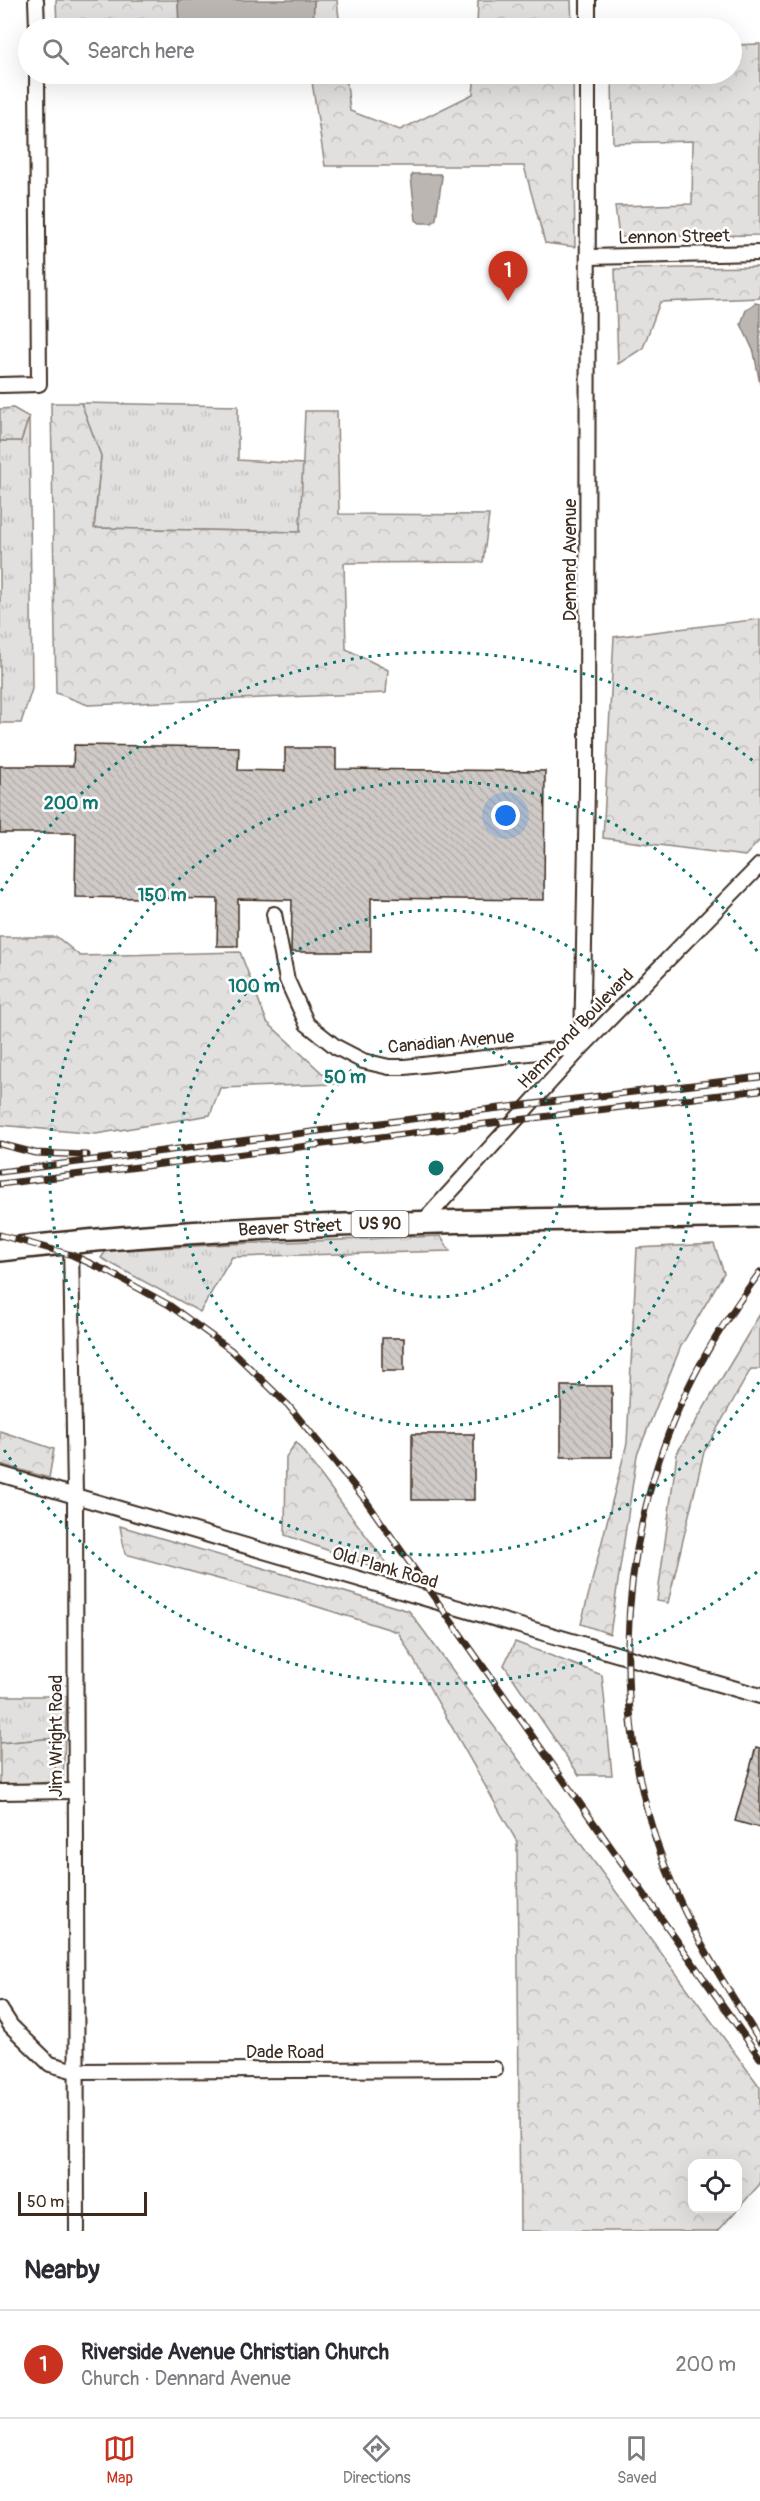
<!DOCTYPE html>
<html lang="en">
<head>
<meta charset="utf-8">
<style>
  body { margin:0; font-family:Pangolin,sans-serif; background:#f2f2f3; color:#2b2b33 }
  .controls { position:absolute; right:18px; bottom:18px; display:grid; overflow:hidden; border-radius:12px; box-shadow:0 6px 24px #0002 }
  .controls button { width:54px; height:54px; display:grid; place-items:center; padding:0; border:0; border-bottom:2px solid #e1e1e2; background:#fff; color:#2b2b33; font:30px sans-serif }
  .scale { position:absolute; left:18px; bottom:15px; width:129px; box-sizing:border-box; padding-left:6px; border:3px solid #3b2a1e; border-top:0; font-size:16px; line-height:21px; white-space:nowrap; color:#3b2a1e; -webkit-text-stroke:4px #fff; paint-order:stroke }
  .you { position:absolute; left:506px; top:816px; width:21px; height:21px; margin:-15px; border:4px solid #fff; border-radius:50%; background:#1a73e8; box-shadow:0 0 0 9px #1a73e833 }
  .badge { display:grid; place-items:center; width:39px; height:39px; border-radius:50%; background:#c8321e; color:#fff; font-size:20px; font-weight:700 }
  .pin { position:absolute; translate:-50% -50px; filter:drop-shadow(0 2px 3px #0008) }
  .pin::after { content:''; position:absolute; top:32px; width:21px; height:18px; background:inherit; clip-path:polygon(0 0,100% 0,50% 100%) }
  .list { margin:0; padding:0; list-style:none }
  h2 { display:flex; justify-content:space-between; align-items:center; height:78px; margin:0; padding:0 24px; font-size:26px }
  h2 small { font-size:20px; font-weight:400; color:#7c7c81 }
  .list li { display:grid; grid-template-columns:39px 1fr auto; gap:18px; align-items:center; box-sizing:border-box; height:108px; padding:0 24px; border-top:2px solid #e1e1e2 }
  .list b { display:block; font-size:22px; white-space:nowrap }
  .list p { margin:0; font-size:20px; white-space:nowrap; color:#7c7c81 }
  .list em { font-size:20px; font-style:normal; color:#7c7c81 }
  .icon { flex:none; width:33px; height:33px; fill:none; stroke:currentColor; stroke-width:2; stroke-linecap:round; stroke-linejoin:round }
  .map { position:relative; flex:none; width:760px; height:2231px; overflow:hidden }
  .search { position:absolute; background:#fff; box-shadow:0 6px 24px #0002; left:18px; right:18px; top:18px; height:66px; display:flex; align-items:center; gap:15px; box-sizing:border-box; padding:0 21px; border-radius:33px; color:#7c7c81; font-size:22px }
  .sheet { height:186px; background:#fff }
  nav { display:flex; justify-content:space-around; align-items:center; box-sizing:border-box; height:84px; border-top:2px solid #e1e1e2; background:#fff; font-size:16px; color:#7c7c81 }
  nav a { display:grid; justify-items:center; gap:3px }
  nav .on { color:#c8321e }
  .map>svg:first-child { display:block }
  .grass { fill:url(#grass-tufts); stroke:#8e857e; stroke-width:1.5 }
  .forest { fill:url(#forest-crowns); stroke:#8e857e; stroke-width:1.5; fill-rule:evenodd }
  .water { fill:#bcb6b3; stroke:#887e77; stroke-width:1.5 }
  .building { fill:url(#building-back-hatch); stroke:#3b2a1e; stroke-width:1.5 }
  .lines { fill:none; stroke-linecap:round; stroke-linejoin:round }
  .minor-casing { stroke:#3b2a1e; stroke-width:18 }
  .primary-casing { stroke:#3b2a1e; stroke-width:26 }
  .minor { stroke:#fff; stroke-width:14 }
  .primary { stroke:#fff; stroke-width:21 }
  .rail-casing { stroke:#3b2a1e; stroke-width:7 }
  .rail { stroke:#fff; stroke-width:4.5; stroke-dasharray:14; stroke-linecap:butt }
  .ring { fill:none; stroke:#0f766e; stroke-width:3; stroke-dasharray:3 6 }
  .labels { text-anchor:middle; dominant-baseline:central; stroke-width:5; stroke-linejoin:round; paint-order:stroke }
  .shield { fill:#fff; stroke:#766a62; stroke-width:1.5 }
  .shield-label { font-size:16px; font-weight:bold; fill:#3b2a1e }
  .street-label { font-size:18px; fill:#3b2a1e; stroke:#fff }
  .centre { fill:#0f766e; stroke:#fff; stroke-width:3 }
  .ring-label { font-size:18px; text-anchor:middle; font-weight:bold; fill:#0f766e; stroke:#fff; stroke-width:5; stroke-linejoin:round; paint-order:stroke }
</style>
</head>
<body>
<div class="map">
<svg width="760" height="2231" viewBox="0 0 760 2231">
  <defs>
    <pattern id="grass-tufts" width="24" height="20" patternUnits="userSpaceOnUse" patternTransform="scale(1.5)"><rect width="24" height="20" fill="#e2e0de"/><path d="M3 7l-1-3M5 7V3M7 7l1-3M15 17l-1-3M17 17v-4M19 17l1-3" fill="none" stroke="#c3c0be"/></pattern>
    <pattern id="forest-crowns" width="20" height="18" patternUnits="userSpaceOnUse" patternTransform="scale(1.5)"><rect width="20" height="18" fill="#e2e0de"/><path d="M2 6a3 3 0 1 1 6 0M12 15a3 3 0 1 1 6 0" fill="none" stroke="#c3c0be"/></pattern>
    <pattern id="building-back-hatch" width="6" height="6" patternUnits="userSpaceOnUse" patternTransform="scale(1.5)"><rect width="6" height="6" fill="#cfcac7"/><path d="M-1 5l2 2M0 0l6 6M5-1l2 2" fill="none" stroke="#b3aeaa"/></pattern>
  </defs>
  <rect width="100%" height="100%" fill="#fff"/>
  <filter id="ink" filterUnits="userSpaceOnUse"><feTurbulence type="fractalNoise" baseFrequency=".0167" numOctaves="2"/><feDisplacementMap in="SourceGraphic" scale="12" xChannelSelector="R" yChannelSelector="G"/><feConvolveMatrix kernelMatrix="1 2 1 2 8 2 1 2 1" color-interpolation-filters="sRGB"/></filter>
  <g filter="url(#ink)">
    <g class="grass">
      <path d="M81,403L238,406V460L303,464L301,532L94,528L101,456Z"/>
      <path d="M29,417L32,689L21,723H0V441H21Z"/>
      <path d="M441,1236L450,1251L232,1257L200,1312L101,1258L106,1251L231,1244Z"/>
      <path d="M0,1696H67L63,1780L55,1782V1738L0,1743Z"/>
    </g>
    <g class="forest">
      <path d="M56,0H178L179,28H57Z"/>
      <path d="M314,0H337L340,28H313Z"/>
      <path d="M478,0H571L572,28H477Z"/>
      <path d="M760,44V235L619,237L615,206L692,204L693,141L613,143L612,74H732V45Z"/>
      <path d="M304,74H346L350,111L400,130L473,94L475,74H573L575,247L545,243L524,166H325L311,75Z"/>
      <path d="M760,267V298L660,302L643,348L618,364L615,269Z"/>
      <path d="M51,403H81L101,456L94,528L300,532L305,411H337L339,514L489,515L483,562L344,563L346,649L388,670L386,693L88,705L56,693Z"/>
      <path d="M13,408L29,417L21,441H0V409Z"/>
      <path d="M760,619V840L745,856L603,838L614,637Z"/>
      <path d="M0,937H57L80,956L240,952L267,1022L334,1084L220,1088L210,1115L96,1134L0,1125Z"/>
      <path d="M714,1244L724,1273L681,1346L637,1455L610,1634L581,1624L627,1443L637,1248Z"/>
      <path d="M760,1314V1369H751L704,1452L668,1603L657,1601L677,1453Z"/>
      <path d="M0,1431L54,1449L49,1478L0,1464Z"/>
      <path d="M296,1442L385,1561L380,1569L285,1535L286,1457Z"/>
      <path d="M120,1526L409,1611L760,2087V2184L718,2231H520L517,1842L398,1632L286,1597L125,1554ZM692,2164H738V2208H692Z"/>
      <path d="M515,1642L602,1675L612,1775H579L504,1665Z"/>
      <path d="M55,1738V1782L0,1785V1743Z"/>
    </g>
    <g class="water">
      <path d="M178,0H314L313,28H179Z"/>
      <path d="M413,174H440L442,177L436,219L432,223H420L416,220L411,177Z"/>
      <path d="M755,303L760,304V384L754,352L741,324L746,310Z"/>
    </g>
    <g class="building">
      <path d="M74,745L239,747L238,770L285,771V748H336V769L545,771L544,900L371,898V952H291L292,900L238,899V946H217L218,899L75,897L76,833H0V766H73Z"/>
      <rect x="382" y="1338" width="22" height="33"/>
      <rect x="561" y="1386" width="51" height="71"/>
      <rect x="412" y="1434" width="62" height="66"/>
      <path d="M756,1747L760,1748V1828L735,1821Z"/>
    </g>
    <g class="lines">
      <g class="minor-casing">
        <g id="minor">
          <path d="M36,0L37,28"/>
          <path d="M588,0V28"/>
          <path d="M589,257L760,253"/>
          <path d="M0,385L39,384L37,74"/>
          <path d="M274,914L287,980L307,1024L336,1047L363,1061L389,1067H405L582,1047L587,789L588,74"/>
          <path d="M422,1223L582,1047L760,865"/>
          <path d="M71,1242L75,1495L77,2231"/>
          <path d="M0,1474L760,1696"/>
          <path d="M0,1792L74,1791"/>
          <path d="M0,2009L11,2026L50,2064L75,2071L495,2069"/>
        </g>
      </g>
      <g class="primary-casing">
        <g id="primary">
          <path id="s1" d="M0,1250C252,1220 507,1221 760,1216"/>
        </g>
      </g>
      <use href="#minor" class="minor"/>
      <use href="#primary" class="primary"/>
      <g class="rail-casing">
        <g id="rail">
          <path d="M0,1144L35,1153L87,1155"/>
          <path d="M0,1172L466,1112L760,1077"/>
          <path d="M0,1184L760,1090"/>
          <path d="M0,1235L72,1255L109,1272L169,1305L231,1350L288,1405L364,1498L760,2058"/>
          <path d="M760,1272C733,1309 708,1346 688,1388C613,1545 606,1740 679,1899C701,1949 732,1995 760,2041"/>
        </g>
      </g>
      <use href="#rail" class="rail"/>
    </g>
  </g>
  <g class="ring">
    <circle cx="436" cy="1168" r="129"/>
    <circle cx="436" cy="1168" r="258"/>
    <path d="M759 1382A387 387 0 1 1 759 954"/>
    <path d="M757 1572A516 516 0 0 1 1 1445M1 891A516 516 0 0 1 757 764"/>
  </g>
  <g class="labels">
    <rect class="shield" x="351.5" y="1211" width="57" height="26" rx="4.5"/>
    <g class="shield-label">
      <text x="380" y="1224">US 90</text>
    </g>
    <g class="street-label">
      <text transform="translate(674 237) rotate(-1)">Lennon Street</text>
      <text transform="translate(570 560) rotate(-90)">Dennard Avenue</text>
      <text transform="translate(576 1029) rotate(-46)">Hammond Boulevard</text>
      <text transform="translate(451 1042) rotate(-5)">Canadian Avenue</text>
      <text stroke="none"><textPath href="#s1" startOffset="291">Beaver Street</textPath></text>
      <text transform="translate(385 1568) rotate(16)">Old Plank Road</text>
      <text transform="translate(56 1736) rotate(-90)">Jim Wright Road</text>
      <text x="285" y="2052">Dade Road</text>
    </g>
  </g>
  <circle cx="436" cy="1168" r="9" class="centre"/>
  <g class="ring-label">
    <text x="71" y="809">200 m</text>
    <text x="162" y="901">150 m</text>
    <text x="254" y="992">100 m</text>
    <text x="345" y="1083">50 m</text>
  </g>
</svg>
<div class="controls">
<button><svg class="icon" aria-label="locate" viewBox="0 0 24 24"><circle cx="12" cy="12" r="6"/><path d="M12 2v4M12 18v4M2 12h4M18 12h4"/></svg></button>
</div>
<div class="scale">50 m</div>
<div class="you"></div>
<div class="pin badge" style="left:508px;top:301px">1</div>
<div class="search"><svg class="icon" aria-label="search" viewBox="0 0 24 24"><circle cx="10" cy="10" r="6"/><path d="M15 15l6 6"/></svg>Search here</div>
</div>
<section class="sheet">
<h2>Nearby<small></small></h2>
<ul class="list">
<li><span class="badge">1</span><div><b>Riverside Avenue Christian Church</b><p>Church · Dennard Avenue</p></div><em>200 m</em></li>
</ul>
</section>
<nav>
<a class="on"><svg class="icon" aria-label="map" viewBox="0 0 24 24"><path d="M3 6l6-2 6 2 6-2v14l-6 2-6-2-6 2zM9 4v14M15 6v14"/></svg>Map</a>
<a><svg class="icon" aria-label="directions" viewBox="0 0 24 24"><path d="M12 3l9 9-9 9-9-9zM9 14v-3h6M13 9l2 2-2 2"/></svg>Directions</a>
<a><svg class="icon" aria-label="saved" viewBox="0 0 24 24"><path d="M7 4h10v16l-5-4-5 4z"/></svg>Saved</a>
</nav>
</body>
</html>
